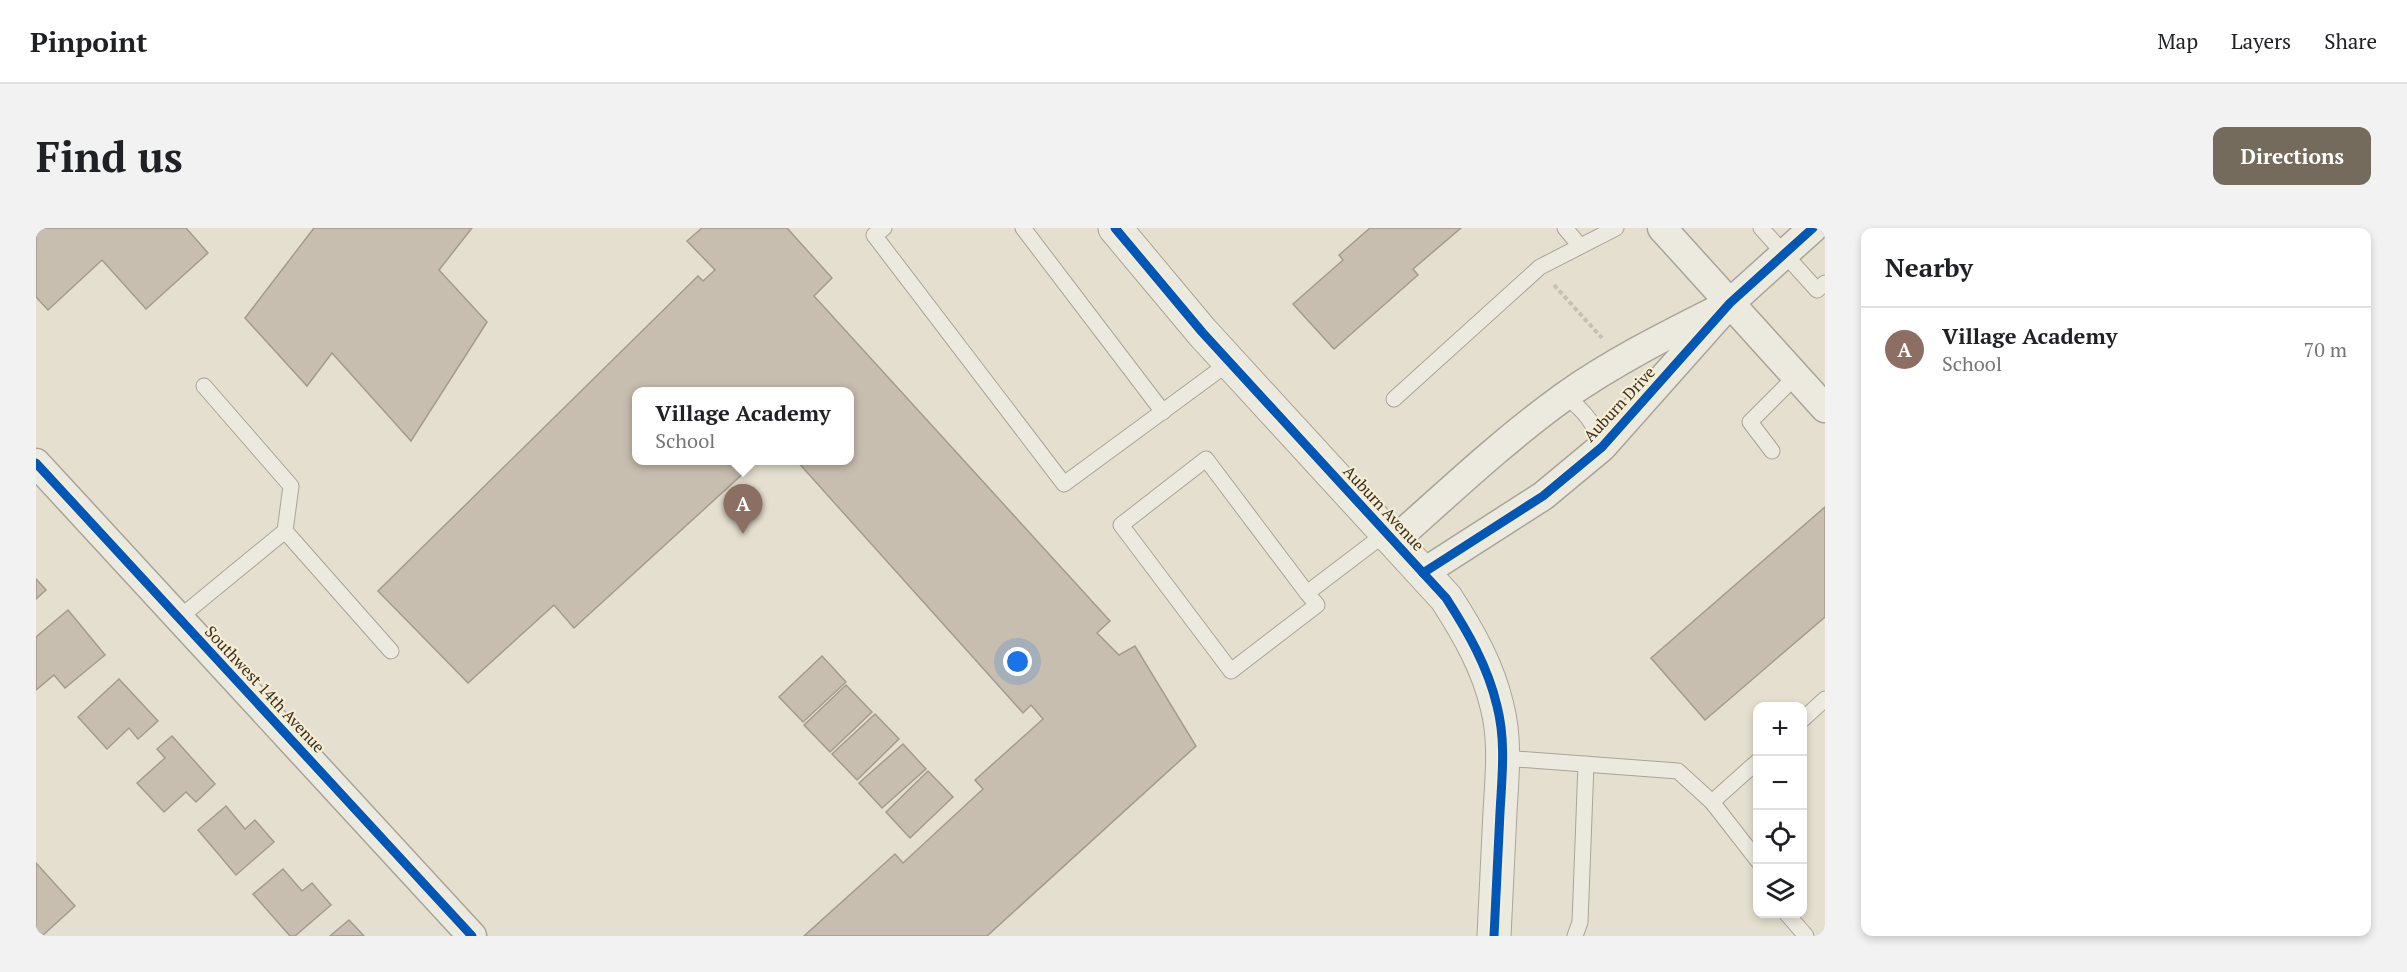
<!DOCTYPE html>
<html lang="en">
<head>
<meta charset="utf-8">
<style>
  body { margin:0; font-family:"PT Serif",serif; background:#f2f2f2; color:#202124 }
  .controls { position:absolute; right:18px; bottom:18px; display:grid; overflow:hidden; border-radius:12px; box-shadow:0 3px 9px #0003 }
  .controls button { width:54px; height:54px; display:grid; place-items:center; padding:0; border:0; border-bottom:2px solid #e0e0e0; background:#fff; color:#202124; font:30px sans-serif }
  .you { position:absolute; left:982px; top:434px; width:21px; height:21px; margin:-15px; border:4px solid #fff; border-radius:50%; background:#1a73e8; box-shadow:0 0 0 9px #1a73e833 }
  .badge { display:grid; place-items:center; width:39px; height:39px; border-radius:50%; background:#746b5c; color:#fff; font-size:20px; font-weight:700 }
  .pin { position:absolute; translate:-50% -50px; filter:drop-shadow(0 2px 3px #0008) }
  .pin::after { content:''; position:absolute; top:32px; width:21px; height:18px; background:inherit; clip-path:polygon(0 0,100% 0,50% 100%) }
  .popup { position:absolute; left:596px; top:159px; width:222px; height:78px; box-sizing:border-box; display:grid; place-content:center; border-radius:12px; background:#fff; filter:drop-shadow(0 2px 4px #0005); font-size:20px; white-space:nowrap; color:#757577 }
  .popup b { font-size:22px; color:#202124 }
  .popup::after { content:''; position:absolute; left:50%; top:100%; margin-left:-12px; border:12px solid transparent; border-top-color:#fff }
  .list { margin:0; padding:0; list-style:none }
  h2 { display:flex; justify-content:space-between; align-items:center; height:78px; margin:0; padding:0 24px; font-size:26px }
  h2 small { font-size:20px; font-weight:400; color:#757577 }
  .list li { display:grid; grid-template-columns:39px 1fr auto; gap:18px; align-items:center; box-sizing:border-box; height:84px; padding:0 24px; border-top:2px solid #e0e0e0 }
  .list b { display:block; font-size:22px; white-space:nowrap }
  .list p { margin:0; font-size:20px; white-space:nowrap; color:#757577 }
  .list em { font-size:20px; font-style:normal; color:#757577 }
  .icon { flex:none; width:33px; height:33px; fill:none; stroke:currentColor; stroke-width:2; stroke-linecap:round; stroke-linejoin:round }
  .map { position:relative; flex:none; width:1789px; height:708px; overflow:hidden; border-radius:12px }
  header { display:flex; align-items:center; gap:36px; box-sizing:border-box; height:84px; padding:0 30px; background:#fff; border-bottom:2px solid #e0e0e0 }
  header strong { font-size:28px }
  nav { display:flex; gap:33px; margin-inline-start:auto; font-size:21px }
  .intro { display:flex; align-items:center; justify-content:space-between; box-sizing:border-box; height:144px; padding:0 36px }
  h1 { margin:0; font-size:42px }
  .button { padding:15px 27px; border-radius:12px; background:#746b5c; color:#fff; font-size:21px; font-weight:700 }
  main { display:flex; gap:36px; padding:0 36px }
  aside { flex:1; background:#fff; border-radius:12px; box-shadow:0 3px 9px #0003 }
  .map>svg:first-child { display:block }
  .building { fill:#c8beaf; stroke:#a49b8d; stroke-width:1.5 }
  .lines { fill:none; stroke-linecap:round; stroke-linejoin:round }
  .service-casing { stroke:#a9a497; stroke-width:17 }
  .minor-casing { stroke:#a9a497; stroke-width:31 }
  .tertiary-casing { stroke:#a9a497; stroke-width:35 }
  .path { stroke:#c5c0b6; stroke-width:4; stroke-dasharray:4.5 3; stroke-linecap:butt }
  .service { stroke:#ece9df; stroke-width:15 }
  .minor { stroke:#ece9df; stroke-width:28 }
  .tertiary { stroke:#ece9df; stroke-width:33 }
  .cycleway-casing { stroke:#f5eed4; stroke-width:13 }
  .cycleway { stroke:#0057b8; stroke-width:9 }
  .labels { text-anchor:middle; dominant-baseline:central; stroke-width:4.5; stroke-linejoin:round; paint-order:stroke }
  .street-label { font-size:16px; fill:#382d1f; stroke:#f5eed4 }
</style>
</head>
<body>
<header>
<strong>Pinpoint</strong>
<nav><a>Map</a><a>Layers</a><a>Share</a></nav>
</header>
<div class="intro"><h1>Find us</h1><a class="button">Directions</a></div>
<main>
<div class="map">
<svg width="1789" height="708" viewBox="0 0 1789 708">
  <rect width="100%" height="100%" fill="#e4dfce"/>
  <g class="building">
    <path d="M0,0H150L172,25L110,81L66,32L12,82L0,69Z"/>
    <path d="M278,0H436L403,42L451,94L375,213L296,125L271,158L209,90Z"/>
    <path d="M666,0H751L796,50L778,68L1074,393L1061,405L1083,427L1099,418L1160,518L951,708H768L859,626L867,635L947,561L939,552L1007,491L995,477L987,485L760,232H813V164H600V232H722L538,400L518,377L432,455L342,363L662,48L667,53L679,42L651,13Z"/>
    <path d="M1334,0H1425L1377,41L1382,47L1298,121L1257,76L1307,32L1303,27Z"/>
    <path d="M1789,279V389L1669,492L1615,430Z"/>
    <path d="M0,351L10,362L0,371Z"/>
    <path d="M32,382L69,427L29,460L18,447L0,462V409Z"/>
    <path d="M786,428L810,454L767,494L743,469Z"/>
    <path d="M83,451L122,493L102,511L93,500L71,521L42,489Z"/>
    <path d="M810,457L836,484L794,524L768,497Z"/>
    <path d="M839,486L863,511L821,552L796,526Z"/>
    <path d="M136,508L179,556L160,574L150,564L128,584L101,555L129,530L121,521Z"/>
    <path d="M867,516L890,541L846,580L823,555Z"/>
    <path d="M892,543L917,569L874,610L850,584Z"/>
    <path d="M190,578L209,601L219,592L238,614L200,647L162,602Z"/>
    <path d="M0,635L39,678L6,708H0Z"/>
    <path d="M247,641L266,663L276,655L295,677L259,708H254L217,666Z"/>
    <path d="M313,692L328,708H294Z"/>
  </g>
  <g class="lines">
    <g class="service-casing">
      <g id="service">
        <path d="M848,0L838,7L1028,256L1194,134"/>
        <path d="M987,0L1127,184"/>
        <path d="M1529,0L1544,18"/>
        <path d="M1725,0L1781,62L1789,55"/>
        <path d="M1529,168C1549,183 1559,196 1566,219"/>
        <path d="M1358,171L1504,39L1580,0"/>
        <path d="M1736,223L1714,194L1760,148"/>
        <path d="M249,303L355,423"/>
        <path d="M1271,365L1281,377L1195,443L1085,297L1170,231L1271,365L1350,305"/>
        <path d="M143,390L249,303L255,258L168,158"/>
        <path d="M1766,492L1789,471"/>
        <path d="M1467,530L1642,543L1676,574L1722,633"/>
        <path d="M1676,574L1722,533"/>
        <path d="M1751,686L1770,708"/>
        <path d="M1539,708L1544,694L1550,536"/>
      </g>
    </g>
    <g class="minor-casing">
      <g id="minor">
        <path d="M1626,0L1789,180"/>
        <path d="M0,235L436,708"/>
        <path d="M1358,313C1414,263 1468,212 1529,168C1576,135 1627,109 1679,83"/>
        <path d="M1387,345L1507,268L1566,219L1694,75L1777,0"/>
      </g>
    </g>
    <g class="tertiary-casing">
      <path id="tertiary" d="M1079,0L1166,104L1410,370C1432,404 1452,439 1461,478C1470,512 1466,549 1464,584C1462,625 1460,667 1458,708"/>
    </g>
    <path class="path" d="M1518,57L1566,110"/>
    <use href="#service" class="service"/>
    <use href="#minor" class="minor"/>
    <use href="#tertiary" class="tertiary"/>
    <g class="cycleway-casing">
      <g id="cycleway">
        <path d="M1079,0L1166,104L1410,370C1432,404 1452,439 1461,478C1470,512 1466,549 1464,584C1462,625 1460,667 1458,708"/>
        <path d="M0,235L436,708"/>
        <path d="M1387,345L1507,268L1566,219L1694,75L1777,0"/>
      </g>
    </g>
    <use href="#cycleway" class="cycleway"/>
  </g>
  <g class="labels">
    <g class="street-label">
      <text transform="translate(1583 176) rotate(-47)">Auburn Drive</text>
      <text transform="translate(1348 280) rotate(47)">Auburn Avenue</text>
      <text transform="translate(229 461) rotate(47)">Southwest 14th Avenue</text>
    </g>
  </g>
</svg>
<div class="controls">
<button>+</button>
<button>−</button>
<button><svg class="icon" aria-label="locate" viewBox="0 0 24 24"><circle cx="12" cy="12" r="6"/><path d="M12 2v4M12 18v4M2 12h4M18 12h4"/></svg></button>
<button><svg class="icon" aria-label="layers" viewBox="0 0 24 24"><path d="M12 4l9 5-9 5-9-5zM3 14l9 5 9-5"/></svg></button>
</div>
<div class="you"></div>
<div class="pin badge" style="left:707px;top:306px;background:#8d6e63">A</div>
<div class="popup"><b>Village Academy</b>School</div>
</div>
<aside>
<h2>Nearby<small></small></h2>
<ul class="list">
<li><span class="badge" style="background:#8d6e63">A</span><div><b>Village Academy</b><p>School</p></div><em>70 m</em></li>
</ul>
</aside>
</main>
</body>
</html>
